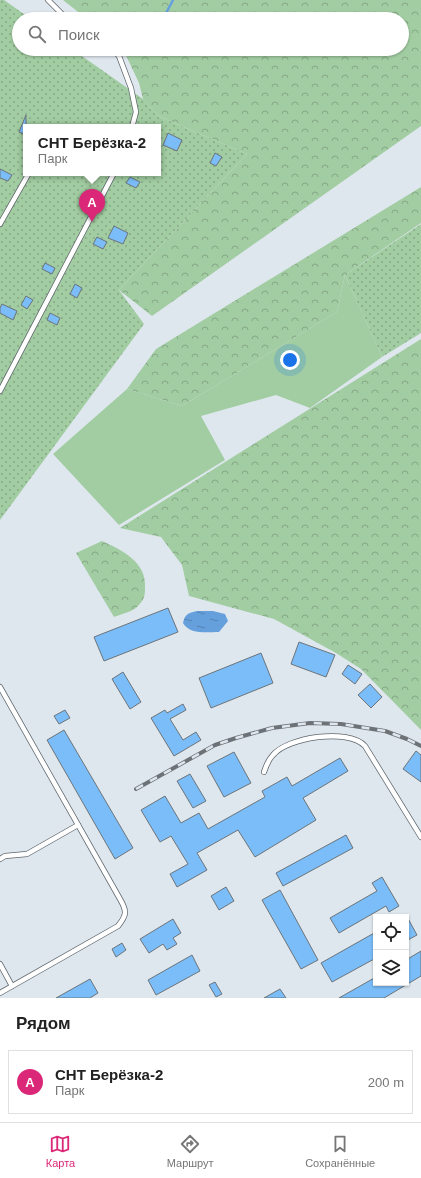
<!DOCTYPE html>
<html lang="ru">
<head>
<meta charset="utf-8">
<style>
  body { margin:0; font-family:Arial,sans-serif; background:#f2f2f2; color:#222 }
  .controls { position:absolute; right:12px; bottom:12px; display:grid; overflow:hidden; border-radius:0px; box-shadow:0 1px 3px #0004 }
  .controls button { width:36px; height:36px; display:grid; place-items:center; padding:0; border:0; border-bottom:1px solid #e0e0e0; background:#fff; color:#222; font:20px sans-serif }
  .you { position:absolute; left:290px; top:360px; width:14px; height:14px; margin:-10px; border:3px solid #fff; border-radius:50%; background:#1a73e8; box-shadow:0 0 0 6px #1a73e833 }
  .badge { display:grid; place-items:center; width:26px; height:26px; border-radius:50%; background:#db2777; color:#fff; font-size:13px; font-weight:700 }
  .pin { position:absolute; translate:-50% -33px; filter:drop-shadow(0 1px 2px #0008) }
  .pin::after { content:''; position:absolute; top:21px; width:14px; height:12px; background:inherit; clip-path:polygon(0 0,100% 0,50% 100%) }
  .popup { position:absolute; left:23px; top:124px; width:138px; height:52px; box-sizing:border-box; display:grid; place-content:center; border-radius:0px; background:#fff; filter:drop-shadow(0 1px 3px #0005); font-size:13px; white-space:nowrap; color:#767676 }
  .popup b { font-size:15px; color:#222 }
  .popup::after { content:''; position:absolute; left:50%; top:100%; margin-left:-8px; border:8px solid transparent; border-top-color:#fff }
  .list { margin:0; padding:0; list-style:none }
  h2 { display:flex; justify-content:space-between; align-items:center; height:52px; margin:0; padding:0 16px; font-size:17px }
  h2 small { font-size:13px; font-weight:400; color:#767676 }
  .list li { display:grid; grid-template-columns:26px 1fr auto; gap:12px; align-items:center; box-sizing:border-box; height:64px; margin:0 8px 8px; padding:0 8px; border:1px solid #e0e0e0; border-radius:0px }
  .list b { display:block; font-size:15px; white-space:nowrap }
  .list p { margin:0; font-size:13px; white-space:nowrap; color:#767676 }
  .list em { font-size:13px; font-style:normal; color:#767676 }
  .icon { flex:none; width:22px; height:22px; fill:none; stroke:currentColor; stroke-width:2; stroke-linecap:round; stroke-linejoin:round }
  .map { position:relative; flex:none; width:421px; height:998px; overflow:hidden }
  .search { position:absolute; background:#fff; box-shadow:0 1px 3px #0004; left:12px; right:12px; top:12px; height:44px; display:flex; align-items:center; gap:10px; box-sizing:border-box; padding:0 14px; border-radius:22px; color:#767676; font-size:15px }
  .sheet { height:124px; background:#fff }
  nav { display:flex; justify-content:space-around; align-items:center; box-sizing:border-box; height:56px; border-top:1px solid #e0e0e0; background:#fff; font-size:11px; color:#767676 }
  nav a { display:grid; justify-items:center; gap:2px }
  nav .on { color:#db2777 }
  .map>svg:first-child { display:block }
  .grass { fill:#a2cda2 }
  .forest { fill:url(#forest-crowns) }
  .garden { fill:url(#garden-dots); fill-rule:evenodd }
  .water { fill:url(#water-ripples) }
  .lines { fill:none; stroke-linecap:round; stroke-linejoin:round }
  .stream { stroke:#65a0dd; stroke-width:2.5 }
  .building { fill:#7abdf8; stroke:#6c747a }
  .service-casing { stroke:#61686e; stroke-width:6 }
  .service { stroke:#fff; stroke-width:4.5 }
  .rail-casing { stroke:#6d7277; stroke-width:4 }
  .rail { stroke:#dee7ee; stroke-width:2.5; stroke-dasharray:8; stroke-linecap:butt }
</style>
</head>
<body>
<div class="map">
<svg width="421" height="998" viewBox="0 0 421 998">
  <defs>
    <pattern id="forest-crowns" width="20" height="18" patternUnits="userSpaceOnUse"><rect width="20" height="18" fill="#a2cda2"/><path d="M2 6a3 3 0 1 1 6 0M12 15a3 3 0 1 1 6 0" fill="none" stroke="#85a785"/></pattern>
    <pattern id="garden-dots" width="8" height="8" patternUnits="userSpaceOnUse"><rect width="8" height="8" fill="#a2cda2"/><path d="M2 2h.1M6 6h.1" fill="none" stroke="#85a785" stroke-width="1.8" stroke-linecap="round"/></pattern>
    <pattern id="water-ripples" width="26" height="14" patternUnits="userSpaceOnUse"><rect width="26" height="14" fill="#65a0dd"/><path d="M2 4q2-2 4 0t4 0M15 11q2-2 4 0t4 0" fill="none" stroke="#5483b4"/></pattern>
  </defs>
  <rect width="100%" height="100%" fill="#dee7ee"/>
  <path class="grass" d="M345,275L382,357L310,408L276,395L201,416L225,460L119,525L53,454L127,389L182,406L337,312Z"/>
  <g class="forest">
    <path d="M63,0H421V126L152,316L119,290L247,154L158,116L143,99L139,83L123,49H402V19H87Z"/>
    <path d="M421,187V223L345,275L337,312L182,406L127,389L156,349Z"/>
    <path d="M421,339V730L361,669L336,653L274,619L189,596L182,565L161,537L120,528Z"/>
    <path d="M102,541C122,550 147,562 145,588C145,597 144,600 137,607C132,612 121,614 114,617L76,553Z"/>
  </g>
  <g class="garden">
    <path d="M0,0H4L31,19H19V49H72L143,99L158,116L247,154L119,290L144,324L0,520ZM26,127H158V173H26Z"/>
    <path d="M421,224V333L382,357L345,275Z"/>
  </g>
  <path class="water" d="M197,611H213L225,614L228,621L219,632C207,632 190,635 183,623C185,614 188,613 197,611Z"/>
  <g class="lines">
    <path class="stream" d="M163,19L173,0"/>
  </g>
  <g class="building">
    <path d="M26,115V135L19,132Z"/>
    <path d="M168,133L182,140L177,151L163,145Z"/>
    <path d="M215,153L222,157L216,166L210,163Z"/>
    <path d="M0,169L12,175L8,181L0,178Z"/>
    <path d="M130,177L140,182L136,188L126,183Z"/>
    <path d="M114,226L128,233L123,244L108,238Z"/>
    <path d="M97,237L107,242L103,249L93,244Z"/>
    <path d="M45,263L55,268L52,274L42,269Z"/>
    <path d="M75,284L82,288L77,298L70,294Z"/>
    <path d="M26,296L33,300L27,309L21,305Z"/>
    <path d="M2,304L17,311L13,320L0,313V308Z"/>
    <path d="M50,313L60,318L57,325L47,320Z"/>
    <path d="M168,608L178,632L104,661L94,637Z"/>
    <path d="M299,642L335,655L326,677L291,664Z"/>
    <path d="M261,653L273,683L211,708L199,678Z"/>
    <path d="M348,665L362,674L355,684L342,674Z"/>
    <path d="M123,672L141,702L130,709L112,679Z"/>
    <path d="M370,684L382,697L371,708L358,695Z"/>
    <path d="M183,704L186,710L170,719L183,740L196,732L201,740L174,756L151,718L165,710L167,713Z"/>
    <path d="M65,710L70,718L59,724L54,716Z"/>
    <path d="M64,730L133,848L115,859L47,740Z"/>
    <path d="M416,751L421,755V782L403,769Z"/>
    <path d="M234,752L251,783L224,797L207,766Z"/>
    <path d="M340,758L348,771L303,798L316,820L255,857L238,830L197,853L207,870L177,887L170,874L188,864L171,836L160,842L141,810L165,796L181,823L199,813L208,829L265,797L262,791L287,777L292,786Z"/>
    <path d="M190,774L206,801L193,808L177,781Z"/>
    <path d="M346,835L353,848L283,886L276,873Z"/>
    <path d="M382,877L399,906L389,912L386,906L339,933L330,918L377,891L372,883Z"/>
    <path d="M226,887L234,901L219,910L211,896Z"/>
    <path d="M280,890L318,960L301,969L262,900Z"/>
    <path d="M406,915L417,935L406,941Z"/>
    <path d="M173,919L181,933L173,938L177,944L167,950L163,944L149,953L140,939Z"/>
    <path d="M376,932V958L332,982L321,963Z"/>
    <path d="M122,943L126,950L116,957L112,949Z"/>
    <path d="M421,951V976L384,998H339L376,977V983H406V960Z"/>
    <path d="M192,955L200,971L156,995L148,980Z"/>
    <path d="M90,979L98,993L90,998H56Z"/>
    <path d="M215,982L222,994L216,997L209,985Z"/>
    <path d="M280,989L286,998H264Z"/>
  </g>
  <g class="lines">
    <g class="service-casing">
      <g id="service">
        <path d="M48,0L67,19"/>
        <path d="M113,49L119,56L131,88L136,112L132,127"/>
        <path d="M0,224L29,173"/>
        <path d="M0,391L114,173"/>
        <path d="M0,687L120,899C127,911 127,915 118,926L0,993"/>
        <path d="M264,772C266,766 268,760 273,755C288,737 348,728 365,746L421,837"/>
        <path d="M0,859L5,856L27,854L78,825"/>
        <path d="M0,964L12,986"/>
      </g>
    </g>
    <use href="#service" class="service"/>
    <g class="rail-casing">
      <path id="rail" d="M136,789L215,745L236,738L272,728L310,723L341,724L385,731L407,739L421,746"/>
    </g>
    <use href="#rail" class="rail"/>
  </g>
</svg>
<div class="controls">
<button><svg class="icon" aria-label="locate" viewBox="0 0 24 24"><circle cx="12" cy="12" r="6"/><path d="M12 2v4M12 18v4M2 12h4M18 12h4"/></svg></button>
<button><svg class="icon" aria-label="layers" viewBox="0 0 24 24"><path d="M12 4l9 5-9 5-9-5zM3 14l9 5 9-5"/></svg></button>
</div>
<div class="you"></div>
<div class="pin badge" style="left:92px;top:222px">A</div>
<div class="popup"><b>СНТ Берёзка-2</b>Парк</div>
<div class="search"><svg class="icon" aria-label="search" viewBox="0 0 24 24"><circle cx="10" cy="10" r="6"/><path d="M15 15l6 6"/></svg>Поиск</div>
</div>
<section class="sheet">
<h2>Рядом<small></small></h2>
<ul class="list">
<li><span class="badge">A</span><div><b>СНТ Берёзка-2</b><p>Парк</p></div><em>200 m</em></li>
</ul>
</section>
<nav>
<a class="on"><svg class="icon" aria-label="map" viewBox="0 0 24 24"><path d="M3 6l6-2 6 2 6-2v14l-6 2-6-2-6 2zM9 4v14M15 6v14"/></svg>Карта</a>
<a><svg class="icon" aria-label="directions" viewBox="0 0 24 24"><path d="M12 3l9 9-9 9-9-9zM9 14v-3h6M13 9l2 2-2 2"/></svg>Маршрут</a>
<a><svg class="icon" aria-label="saved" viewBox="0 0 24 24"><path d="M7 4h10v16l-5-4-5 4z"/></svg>Сохранённые</a>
</nav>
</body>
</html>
